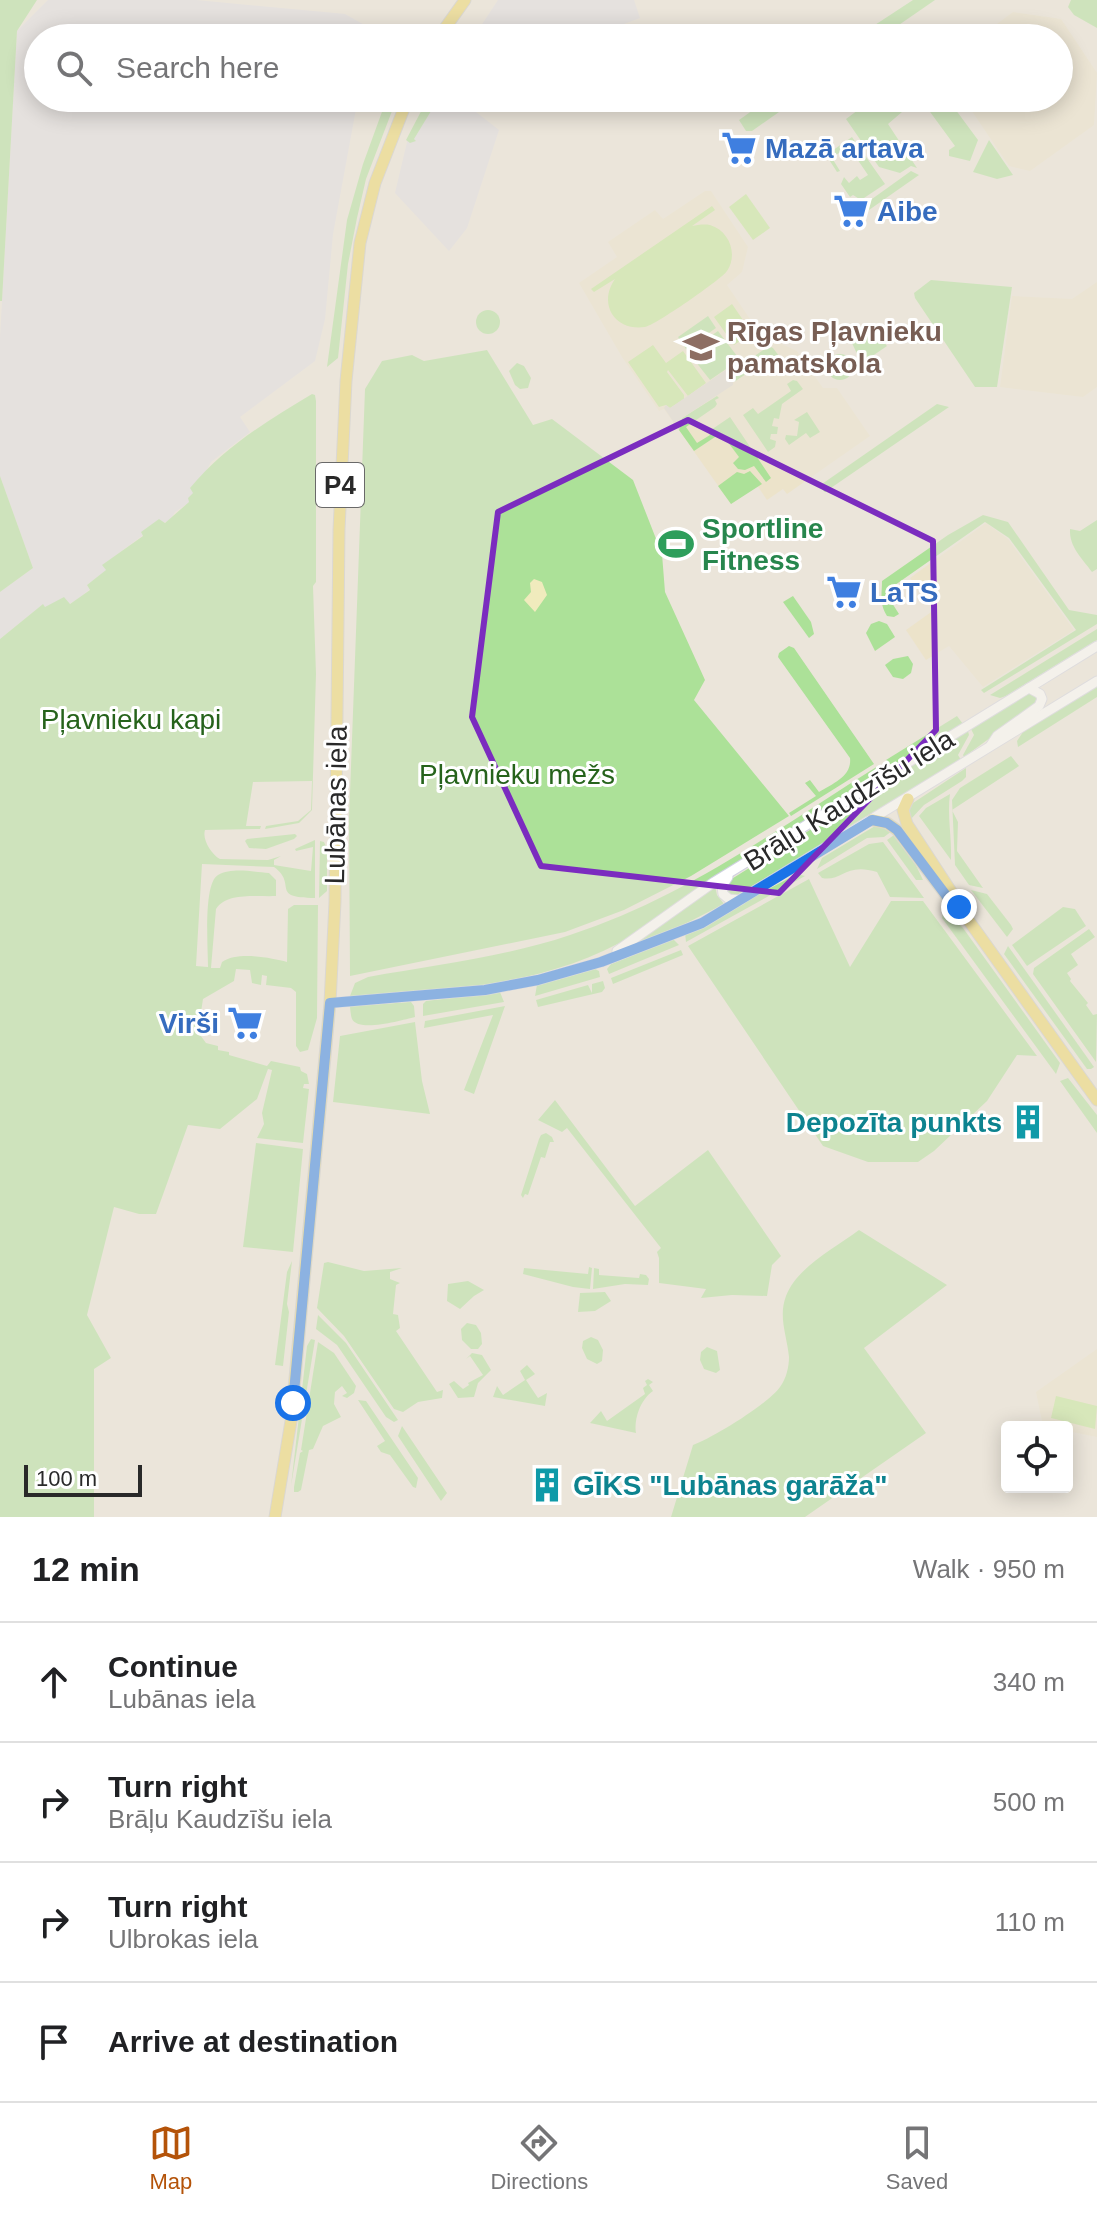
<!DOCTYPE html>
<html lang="en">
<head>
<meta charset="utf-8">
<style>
  body { margin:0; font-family:Arial,sans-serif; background:#f2f2f2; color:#202124 }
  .controls { position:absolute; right:24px; bottom:24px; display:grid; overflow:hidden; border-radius:8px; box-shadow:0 4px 20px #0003 }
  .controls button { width:72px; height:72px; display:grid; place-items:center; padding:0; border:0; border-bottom:2px solid #e0e0e0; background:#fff; color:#202124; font:40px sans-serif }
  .scale { position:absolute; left:24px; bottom:20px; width:118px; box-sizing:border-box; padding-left:8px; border:4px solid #292929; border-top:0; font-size:22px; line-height:28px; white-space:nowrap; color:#292929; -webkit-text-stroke:6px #fff; paint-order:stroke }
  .stop { position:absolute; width:24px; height:24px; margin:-18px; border:6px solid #1a73e8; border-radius:50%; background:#fff }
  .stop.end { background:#1a73e8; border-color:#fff; box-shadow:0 2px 8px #0008 }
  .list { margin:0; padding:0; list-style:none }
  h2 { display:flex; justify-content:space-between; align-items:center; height:104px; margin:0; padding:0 32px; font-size:34px }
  h2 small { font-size:26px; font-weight:400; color:#757577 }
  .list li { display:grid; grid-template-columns:52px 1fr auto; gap:24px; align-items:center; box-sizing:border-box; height:120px; padding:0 32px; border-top:2px solid #e0e0e0 }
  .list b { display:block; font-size:30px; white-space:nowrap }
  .list p { margin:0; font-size:26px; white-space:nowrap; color:#757577 }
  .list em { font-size:26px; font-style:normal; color:#757577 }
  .icon { flex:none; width:44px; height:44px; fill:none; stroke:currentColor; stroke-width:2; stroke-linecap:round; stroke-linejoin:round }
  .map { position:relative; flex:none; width:1097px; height:1517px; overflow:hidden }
  .search { position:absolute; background:#fff; box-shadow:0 4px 20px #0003; left:24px; right:24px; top:24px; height:88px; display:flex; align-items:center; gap:20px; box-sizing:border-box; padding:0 28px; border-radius:44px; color:#757577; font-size:30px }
  .sheet { height:584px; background:#fff }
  nav { display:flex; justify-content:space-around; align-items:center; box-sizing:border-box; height:112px; border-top:2px solid #e0e0e0; background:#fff; font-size:22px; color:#757577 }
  nav a { display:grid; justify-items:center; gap:4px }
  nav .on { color:#b45309 }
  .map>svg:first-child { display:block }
  .industrial { fill:#dedbe3 }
  .education { fill:#ece3ca }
  .green { fill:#ace198 }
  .sand { fill:#f0ebbd }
  .pitch { fill:#bfe893 }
  .plaza { fill:#dbd8d1 }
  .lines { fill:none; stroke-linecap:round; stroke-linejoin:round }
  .minor-casing { stroke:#d0d2e1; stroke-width:11 }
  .major-casing { stroke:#c7c7c7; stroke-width:13 }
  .minor { stroke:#fff; stroke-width:9 }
  .major { stroke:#edd45d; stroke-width:11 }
  .route { stroke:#1a73e8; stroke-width:10 }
  .marked { fill:none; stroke:#7b2cbf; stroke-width:6; stroke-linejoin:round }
  .labels { text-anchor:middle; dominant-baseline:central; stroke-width:6; stroke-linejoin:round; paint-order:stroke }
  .shield { fill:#fff; stroke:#696969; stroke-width:2 }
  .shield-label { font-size:26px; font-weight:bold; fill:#292929 }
  .shop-label { font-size:28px; font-weight:bold; fill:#366cbe; stroke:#fff; text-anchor:start }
  .education-label { font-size:28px; font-weight:bold; fill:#785e54; stroke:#fff; text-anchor:start }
  .leisure-label { font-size:28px; font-weight:bold; fill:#27864d; stroke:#fff; text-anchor:start }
  .park-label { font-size:28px; fill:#26631b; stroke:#fff }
  .street-label { font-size:28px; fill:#292929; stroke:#fff }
  .culture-label { font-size:28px; font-weight:bold; fill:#0d838f; stroke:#fff; text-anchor:end }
</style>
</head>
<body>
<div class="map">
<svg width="1097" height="1517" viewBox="0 0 1097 1517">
  <rect width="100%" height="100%" fill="#ebe5da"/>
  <g class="industrial">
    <path d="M48,0H196L324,12L345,14L375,31L373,38H38V98H358L333,234L325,319L315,361L240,417L250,432L211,462L190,502L175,512L170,520L141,532L143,535L103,565L107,570L87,585L90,589L78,599L69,604L45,607L42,605L0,639V592L33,568L0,476V338L17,31Z"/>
    <path d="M498,0H634L640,18L586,38H563L553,34L539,38H473Z"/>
    <path d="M433,98H458L499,130L467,228L449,251L395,193L408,138Z"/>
  </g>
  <g class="education">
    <path d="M1013,12L1061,19L1097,73L1094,125L1030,171L1009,166L963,98H1059V38H978Z"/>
    <path d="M705,191H711L748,247L742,272L727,285L760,334L797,351L823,388H837L870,436L787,494L783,489L767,500L757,485L731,504L664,409L659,411L622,357L579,283L617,257L608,242L655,210L663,219Z"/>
    <path d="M1097,282V387L1083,397L1000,387L1012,296L1072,299Z"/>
    <path d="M986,523L1008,539L1074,630L983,687L949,646L926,660L906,630L934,610L910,578Z"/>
    <path d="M1097,1349V1437L1067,1431V1427L1043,1426L1036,1392Z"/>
  </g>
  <g class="green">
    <path d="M0,0H37L17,31L2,301H0Z"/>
    <path d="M913,0H935L880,38H855Z"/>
    <path d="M1071,0H1097V28L1074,15L1068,7Z"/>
    <path d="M387,98H397L366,179L357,218L348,264L338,358L327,367L347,220L363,164Z"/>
    <path d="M428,98H439L414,139L416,141L410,143L406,140Z"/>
    <path d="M770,98H799L752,131H746L739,120Z"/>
    <path d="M874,98H892L902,112L888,124L917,168L911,166L900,173L879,167L846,119Z"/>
    <path d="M910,98H947L978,140L970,161L949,156V150L955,146L925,105L918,109Z"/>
    <path d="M852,137L885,184L861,200L853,195L850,197L841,184L844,177L849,183L857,176L860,180L868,175L851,150L842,157L839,153L832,158L840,171L837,172L826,155Z"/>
    <path d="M989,140L1013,175L997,179L973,172Z"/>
    <path d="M911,171L919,175L869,210L865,204Z"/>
    <path d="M931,280L1012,287L997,387H975L915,298L914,293Z"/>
    <circle cx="488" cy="322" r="12"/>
    <path d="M708,316L716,328L686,349L678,337Z"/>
    <path d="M869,324L887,346L865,361L860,360L851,341L855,332Z"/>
    <path d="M718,331L737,356L738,361L710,380L688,352Z"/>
    <path d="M769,346L773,348L788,368L787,371L780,373L770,358L734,382L732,379L734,370Z"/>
    <path d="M487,350L533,425L552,419L633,480L662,554L665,592L705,680L694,700L789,816L691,876L624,910L565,932L350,976L349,820L365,389L382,361L412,355L424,361Z"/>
    <circle cx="840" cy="367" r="13"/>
    <path d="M517,363L524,366L531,378L528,388L520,389L515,385L509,371Z"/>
    <path d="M793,380L797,381L803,389L782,404L779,419L774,418L772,426L778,427L777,434H771L770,439L776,441L775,447L768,452L743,415L753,408L758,414L791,391L787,384Z"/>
    <path d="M312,394L315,395L316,401V582L313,586L316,674L312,810L299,823L265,829L266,826L298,821L311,810L312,781L253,782L246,826H261L260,829L205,830C202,839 211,854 220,859L268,860L281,856L274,860V865L311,871L313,847L296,851L295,849L315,840V898C269,898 298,884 274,867L202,864L196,966L208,967C208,949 203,883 218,875C232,867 254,872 269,873L276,880V896C257,897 227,892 216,909L211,968H220L222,962C238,951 271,958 287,962L288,909L294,905H318L317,1018L308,1050L300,1052L296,1046V992L291,988L266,985L267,976L262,975L261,985L252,983L250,970L236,969L234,981L203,999L198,1032L206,1043L218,1046V1050L229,1052V1055L267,1066L271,1061L300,1067L301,1071L307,1074L309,1084H304L303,1088L309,1089L303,1143L257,1138L264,1124L262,1113L272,1070L268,1069L257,1099L220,1129L188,1125L156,1214H139L114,1207L87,1315L111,1358L94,1369V1517H0V639L43,604L45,607L64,597L70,604L90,590L87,585L106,570L102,565L143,536L141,532L159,519L165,523L189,502L188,498L193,493L190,488C224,447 267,421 312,394Z"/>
    <path d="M717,396L719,398L715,400L717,404L715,407L686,427L697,443L710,435L708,432L730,417L771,478L766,482L754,466L745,470L738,469L733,463L739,457L721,433L694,451L679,430L682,418Z"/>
    <path d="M937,404L949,407L825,492L820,487L822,484Z"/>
    <path d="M807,412L820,432L810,438L806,433L789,445L785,439L786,435L797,436L799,422L794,420Z"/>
    <path d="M750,471L762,484L731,504L718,486L737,472L744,474Z"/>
    <path d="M0,476L33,568L0,592Z"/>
    <path d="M983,515L1008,522L1069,610L1097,615V624L984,693L981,690L1076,630L1009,538L985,522L885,592L899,614L894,617L887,616C879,603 882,595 882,581L948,535Z"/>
    <path d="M1097,520V569L1092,572C1082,558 1069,547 1070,529L1080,531Z"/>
    <path d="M793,596L811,622L814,634L809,638L783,602Z"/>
    <path d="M879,621L887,624L895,637L875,651L866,633L871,624Z"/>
    <path d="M1097,629V640L1006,696L1000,698L990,695Z"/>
    <path d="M789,646L794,648L874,764L791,816L789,813L816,796L805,783L810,780L819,792C834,783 852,776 850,758L778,657L779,653Z"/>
    <path d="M908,656L913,664L911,673L903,679L893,677L885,665L893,659Z"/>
    <path d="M1097,686V697L1018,747L1017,741L1023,732Z"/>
    <path d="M1028,693L1035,696L1038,703L964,757L963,755L974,735L971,729Z"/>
    <path d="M957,716L963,724L898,764H889L886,760Z"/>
    <path d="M968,731L969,735L958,755L961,760L737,895L729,894L726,884L730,880Z"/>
    <path d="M1011,756L1019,766L952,810L958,822L957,851L983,888L969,885L955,865L952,800L960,788Z"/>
    <path d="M878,766L879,772L873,779L634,935C566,975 490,987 412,992C392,994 370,997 350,996L355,983L368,977C435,965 505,957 570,935C682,899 779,828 878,766Z"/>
    <path d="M966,768V777L962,781L924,805L910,820L909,810L913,803Z"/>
    <path d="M950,794C947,815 952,838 951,860L919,816L926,808Z"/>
    <path d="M875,826H884L892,831L884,837L867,838L817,869L822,858Z"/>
    <path d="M295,834L297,836L294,839L266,849L249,848L245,841L247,839Z"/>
    <path d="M894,835L913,859L923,880H916L887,840Z"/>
    <path d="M320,841L324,842L327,849V891L319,898Z"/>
    <path d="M883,842L924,898L890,897L877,872C845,862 842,882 822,878L818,873L869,844Z"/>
    <path d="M797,874L805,876L686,942L685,933Z"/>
    <path d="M809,879L850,967L891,901H923L1037,1056L1017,1055L987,1101L934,1151L918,1162H868L823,1146L688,946Z"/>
    <path d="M715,886L717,895L724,904L679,927L625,951Z"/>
    <path d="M971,890L987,894L1011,925L1013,929L1007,937Z"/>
    <path d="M1063,907L1075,909L1086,926L1027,966L1012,945Z"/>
    <path d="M944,910L963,928L1060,1063L1056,1074L942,918Z"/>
    <path d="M1089,929L1095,937L1071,954L1078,965L1067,973L1071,979L1070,981L1088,1003L1086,1005L1093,1015L1097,1014L1096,1062L1033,974L1034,968Z"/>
    <path d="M673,939L679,945L609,974L607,969L611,964Z"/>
    <path d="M1008,946L1094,1067L1091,1069H1087L1004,954Z"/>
    <path d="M681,950L683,955L613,984L611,978Z"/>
    <path d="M595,969L599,971L600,977L535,996L537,985Z"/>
    <path d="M603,981L605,988L602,992L538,1007L536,1000L588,985L592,993V984Z"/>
    <path d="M500,992L504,1002L423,1016V1004L426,1001Z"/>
    <path d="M411,1002L414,1006L415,1017C402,1020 359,1033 352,1019C351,1017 350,1008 350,1006Z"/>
    <path d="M505,1006L474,1094L464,1090L493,1015L424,1028L425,1021Z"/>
    <path d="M415,1022L422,1081L430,1114L333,1102L340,1036Z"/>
    <path d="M1068,1078L1097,1115V1133L1060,1081Z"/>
    <path d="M555,1100L635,1206L708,1150L781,1256L772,1265L767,1296L732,1295L701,1298L706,1289L659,1283V1258L657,1252L661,1248L567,1128L562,1132L538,1120Z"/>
    <path d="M546,1133L552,1137L554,1142H550L545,1158L541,1157L528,1195L525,1194L523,1198L521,1195L539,1139L541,1135Z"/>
    <path d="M256,1143L303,1149L293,1252L243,1247Z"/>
    <path d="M859,1230L947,1285L864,1348L926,1433L805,1517H671L693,1445C713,1438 768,1404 780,1387C786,1379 789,1367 789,1357C787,1336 778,1317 786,1296C797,1267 835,1248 859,1230Z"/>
    <path d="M292,1261L287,1304L289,1312L283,1366L275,1365L287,1272Z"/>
    <path d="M328,1262L364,1271L402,1268L390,1272V1279L400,1283L396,1285L393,1314L398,1315L400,1328L396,1331L437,1392L443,1390L442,1398L418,1402L403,1412L394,1409L344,1336L317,1308L324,1263Z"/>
    <path d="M589,1267L592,1268L590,1289L573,1287L523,1274L524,1268L588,1274Z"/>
    <path d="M594,1268L599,1269V1275L639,1278L640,1274L646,1275L649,1279L648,1285L625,1284L593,1289Z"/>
    <path d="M468,1281L484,1290L474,1296L460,1309L447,1301L448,1284Z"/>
    <path d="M605,1292L611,1301L595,1311L578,1312L580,1293Z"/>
    <path d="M318,1315L346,1343L398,1420L394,1422L386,1417L337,1345L316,1329Z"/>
    <path d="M467,1323L476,1325L481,1333L482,1344L478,1349H471L462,1340L461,1329Z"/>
    <path d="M591,1337L598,1340L603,1350L602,1361L597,1364L587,1359L582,1348L583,1341Z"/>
    <path d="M311,1339L315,1340L291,1486L307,1346Z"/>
    <path d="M318,1342L334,1353L356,1386L354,1393L347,1398L342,1396L347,1393L342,1386L335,1392L334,1404L341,1417L323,1426L313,1449L309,1450L301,1490L298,1492H294V1487L300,1453L303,1451L301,1450Z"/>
    <path d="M707,1347L717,1351L720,1370L716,1373L704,1369L700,1360L701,1352Z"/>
    <path d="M472,1353L482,1355L491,1370L478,1383L474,1397L458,1398L449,1384L454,1381L463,1389L469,1385L468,1383L483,1375L470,1356L466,1359Z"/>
    <path d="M527,1365L535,1374L526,1380L538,1398L547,1393L545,1406L493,1397L497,1386L503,1395L525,1380L520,1371Z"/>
    <path d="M648,1379L653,1382L649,1385L653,1391C640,1400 634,1419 636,1433L590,1423L601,1411L607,1421L645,1394L643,1388L647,1385L645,1381Z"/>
    <path d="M358,1400L366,1401L418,1478L416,1488L413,1487L390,1455L381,1452L377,1446L385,1441Z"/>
    <path d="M402,1426L447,1493L441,1501L398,1436Z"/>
  </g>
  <path class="sand" d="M534,579L542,582L547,595L535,612L524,600L531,592L530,583Z"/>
  <g class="pitch">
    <path d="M746,194L770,228L753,240L729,207Z"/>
    <path d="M712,206L715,210L692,226C697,225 704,224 710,225C730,231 738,255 727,271C722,279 654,326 645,327C632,329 619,325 612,314C605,302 608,289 615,279L594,292L591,289Z"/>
    <path d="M732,304L752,333L734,345L714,317Z"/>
    <path d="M653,345L666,363L683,351L706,383L688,396L668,370L667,372L684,395V399L670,408L666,405L659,407L628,362Z"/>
    <path d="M1056,1396L1097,1406L1095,1429L1051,1418Z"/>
  </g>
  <path class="plaza" d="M736,363L738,367L734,370L733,385L682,418L679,430L664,408L666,405L670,408Z"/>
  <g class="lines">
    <g class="minor-casing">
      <g id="minor">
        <path d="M991,745L997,736L1039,706L1042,699L1040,694L1029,688"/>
        <path d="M728,877L722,886L723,894L729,899L740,900"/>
        <path d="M617,951L714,882L1097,646"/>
        <path d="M330,1003L485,990L538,980L601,962L702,923L1097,681"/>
      </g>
    </g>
    <g class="major-casing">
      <g id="major">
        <path d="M438,38L465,0"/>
        <path d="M908,799L903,810L907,824L956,899L959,907L1097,1100"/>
        <path d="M872,820L887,823L897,830L947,896"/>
        <path d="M275,1517L291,1421L330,1003L335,902L339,530L346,381L360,243L375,183L408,98"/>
      </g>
    </g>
    <use href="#minor" class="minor"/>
    <use href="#major" class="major"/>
  </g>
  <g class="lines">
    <path class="route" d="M293,1403L330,1003L485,990L538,980L601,962L702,923L872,820L887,823L897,830L951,902L959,907"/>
  </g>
  <path d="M0 0H1097V1517H0ZM688,420L933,541L936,730L779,893L541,866L472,717L498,512Z" fill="#ebe5da" fill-opacity=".55" fill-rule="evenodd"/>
  <path class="marked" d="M688,420L933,541L936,730L779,893L541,866L472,717L498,512Z"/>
  <defs>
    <g id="supermarket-bare" transform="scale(2.76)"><path d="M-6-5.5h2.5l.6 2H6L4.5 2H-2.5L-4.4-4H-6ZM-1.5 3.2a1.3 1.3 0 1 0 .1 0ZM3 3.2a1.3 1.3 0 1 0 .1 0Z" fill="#3f7fe0" stroke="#fff" stroke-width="2.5" paint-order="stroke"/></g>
    <g id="school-bare" transform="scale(2.76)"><path d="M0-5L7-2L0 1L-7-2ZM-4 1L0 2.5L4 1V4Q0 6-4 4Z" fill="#8d6e63" stroke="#fff" stroke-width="2.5" paint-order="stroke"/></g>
    <g id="stadium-bare" transform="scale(2.76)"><path d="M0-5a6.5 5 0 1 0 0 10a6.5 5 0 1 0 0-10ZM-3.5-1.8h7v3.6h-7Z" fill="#2e9e5b" stroke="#fff" stroke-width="2.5" paint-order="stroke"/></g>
    <g id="building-bare" transform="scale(2.76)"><path d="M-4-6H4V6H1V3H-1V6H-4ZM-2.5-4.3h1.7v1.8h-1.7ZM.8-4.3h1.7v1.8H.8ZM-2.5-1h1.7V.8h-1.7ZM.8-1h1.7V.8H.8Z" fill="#0f9aa8" stroke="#fff" stroke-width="2.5" paint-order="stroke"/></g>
  </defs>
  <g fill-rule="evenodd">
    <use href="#supermarket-bare" x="739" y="148"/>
    <use href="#supermarket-bare" x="851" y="211"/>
    <use href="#school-bare" x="701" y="347"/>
    <use href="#stadium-bare" x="676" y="544"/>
    <use href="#supermarket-bare" x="844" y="592"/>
    <use href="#supermarket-bare" x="245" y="1023"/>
    <use href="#building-bare" x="1028" y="1122"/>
    <use href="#building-bare" x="547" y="1485"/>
  </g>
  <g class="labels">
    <rect class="shield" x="316" y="463" width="48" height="44" rx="6"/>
    <g class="shield-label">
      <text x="340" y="485">P4</text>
    </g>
    <g class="shop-label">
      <text x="765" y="148">Mazā artava</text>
      <text x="877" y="211">Aibe</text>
      <text x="870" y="592">LaTS</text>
      <text x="219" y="1023" text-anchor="end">Virši</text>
    </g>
    <g class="education-label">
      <text x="727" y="331">Rīgas Pļavnieku<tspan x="727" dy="32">pamatskola</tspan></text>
    </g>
    <g class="leisure-label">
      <text x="702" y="528">Sportline<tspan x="702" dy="32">Fitness</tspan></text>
    </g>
    <g class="park-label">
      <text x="131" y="719">Pļavnieku kapi</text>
      <text x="517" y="774">Pļavnieku mežs</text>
    </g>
    <g class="street-label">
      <text transform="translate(849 800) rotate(-32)">Brāļu Kaudzīšu iela</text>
      <text transform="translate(336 805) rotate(-89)">Lubānas iela</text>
    </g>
    <g class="culture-label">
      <text x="1002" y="1122">Depozīta punkts</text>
      <text x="573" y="1485" text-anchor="start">GĪKS "Lubānas garāža"</text>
    </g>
  </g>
</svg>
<div class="controls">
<button><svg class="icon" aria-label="locate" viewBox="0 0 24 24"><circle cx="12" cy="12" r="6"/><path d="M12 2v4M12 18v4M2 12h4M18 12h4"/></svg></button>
</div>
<div class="scale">100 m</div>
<div class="stop" style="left:293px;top:1403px"></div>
<div class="stop end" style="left:959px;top:907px"></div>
<div class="search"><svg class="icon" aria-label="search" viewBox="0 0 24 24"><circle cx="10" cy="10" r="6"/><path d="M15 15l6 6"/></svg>Search here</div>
</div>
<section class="sheet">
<h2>12 min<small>Walk · 950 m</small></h2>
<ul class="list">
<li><svg class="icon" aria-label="ahead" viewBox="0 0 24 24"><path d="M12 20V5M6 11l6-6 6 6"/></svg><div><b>Continue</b><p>Lubānas iela</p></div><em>340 m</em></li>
<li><svg class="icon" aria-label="right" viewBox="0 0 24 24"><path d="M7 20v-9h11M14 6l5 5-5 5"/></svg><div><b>Turn right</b><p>Brāļu Kaudzīšu iela</p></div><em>500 m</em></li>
<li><svg class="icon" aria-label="right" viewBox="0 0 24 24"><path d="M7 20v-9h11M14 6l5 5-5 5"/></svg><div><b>Turn right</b><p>Ulbrokas iela</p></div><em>110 m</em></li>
<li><svg class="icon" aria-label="arrive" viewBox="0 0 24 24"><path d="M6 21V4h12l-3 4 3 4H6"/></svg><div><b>Arrive at destination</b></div></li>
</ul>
</section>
<nav>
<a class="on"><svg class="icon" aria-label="map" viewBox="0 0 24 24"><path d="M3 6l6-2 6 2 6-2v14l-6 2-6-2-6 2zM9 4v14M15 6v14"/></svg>Map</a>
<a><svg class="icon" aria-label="directions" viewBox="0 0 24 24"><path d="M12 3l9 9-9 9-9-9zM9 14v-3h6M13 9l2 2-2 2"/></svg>Directions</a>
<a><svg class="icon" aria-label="saved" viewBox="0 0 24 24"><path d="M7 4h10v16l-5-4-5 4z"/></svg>Saved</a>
</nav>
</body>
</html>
